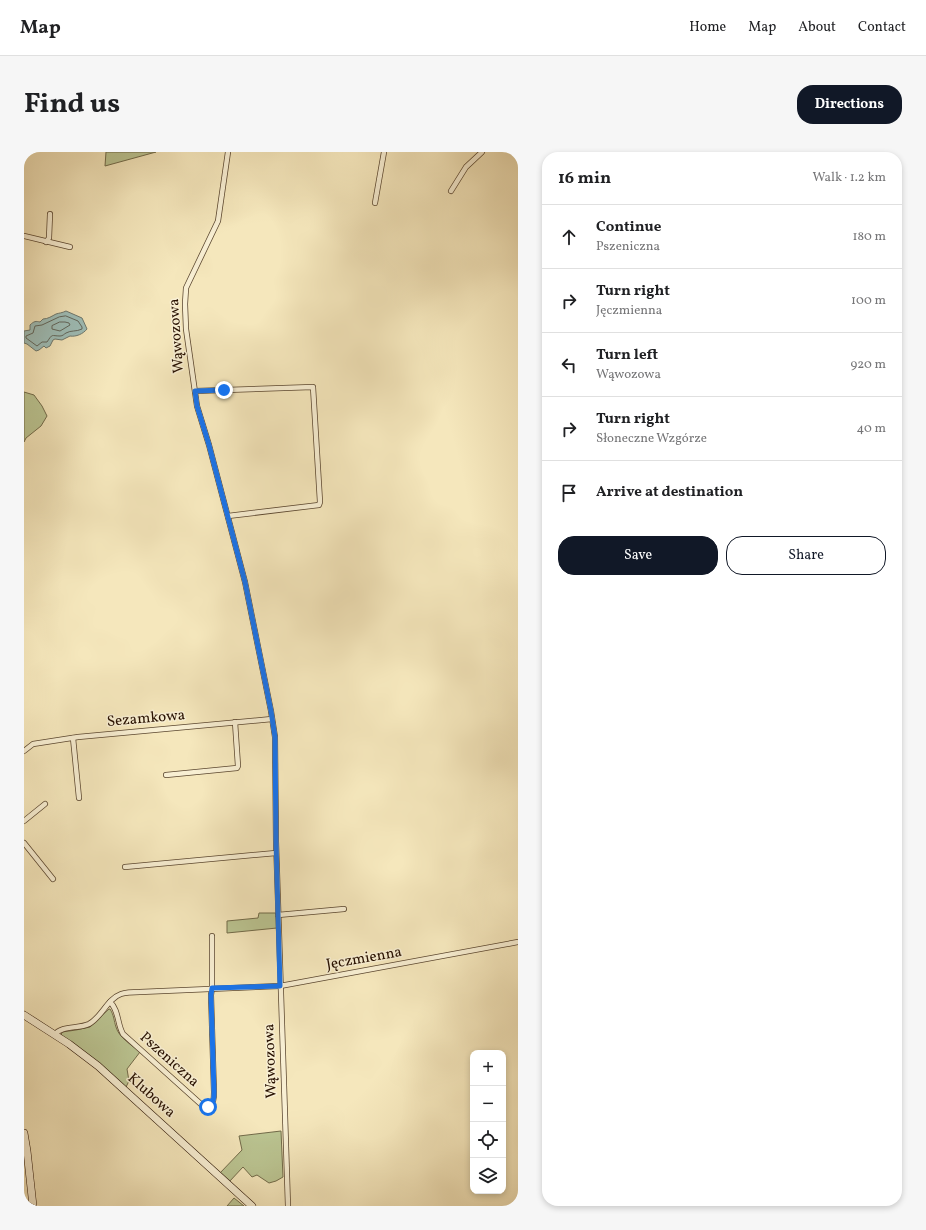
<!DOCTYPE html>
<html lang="en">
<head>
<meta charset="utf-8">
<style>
  body { margin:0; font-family:Vollkorn,serif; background:#f6f6f6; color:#202124 }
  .controls { position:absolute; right:12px; bottom:12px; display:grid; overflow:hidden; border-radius:8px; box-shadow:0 2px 6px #0003 }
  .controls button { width:36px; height:36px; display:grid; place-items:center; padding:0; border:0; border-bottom:1px solid #e0e0e0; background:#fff; color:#202124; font:20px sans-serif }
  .stop { position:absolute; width:12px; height:12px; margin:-9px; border:3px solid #1a73e8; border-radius:50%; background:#fff }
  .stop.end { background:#1a73e8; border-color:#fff; box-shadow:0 1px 4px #0008 }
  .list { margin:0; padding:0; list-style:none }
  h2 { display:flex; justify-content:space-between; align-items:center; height:52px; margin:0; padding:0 16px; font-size:17px }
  h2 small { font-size:13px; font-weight:400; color:#757577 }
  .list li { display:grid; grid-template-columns:26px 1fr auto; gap:12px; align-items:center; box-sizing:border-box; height:64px; padding:0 16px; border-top:1px solid #e0e0e0 }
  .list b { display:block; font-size:15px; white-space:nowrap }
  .list p { margin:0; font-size:13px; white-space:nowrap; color:#757577 }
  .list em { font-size:13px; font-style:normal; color:#757577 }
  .actions { display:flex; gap:8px; padding:12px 16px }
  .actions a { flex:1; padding:9px 0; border:1px solid #111827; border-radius:16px; text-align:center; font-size:14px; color:#111827 }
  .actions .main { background:#111827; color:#fff }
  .icon { flex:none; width:22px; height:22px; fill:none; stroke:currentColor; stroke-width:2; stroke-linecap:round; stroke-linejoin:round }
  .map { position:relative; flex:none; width:494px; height:1054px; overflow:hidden; border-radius:16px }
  header { display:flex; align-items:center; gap:24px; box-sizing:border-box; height:56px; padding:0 20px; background:#fff; border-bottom:1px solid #e0e0e0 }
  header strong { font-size:19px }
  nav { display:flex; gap:22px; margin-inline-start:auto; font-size:14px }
  .intro { display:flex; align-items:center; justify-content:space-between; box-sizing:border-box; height:96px; padding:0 24px }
  h1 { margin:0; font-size:28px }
  .button { padding:10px 18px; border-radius:16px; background:#111827; color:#fff; font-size:14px; font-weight:700 }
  main { display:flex; gap:24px; padding:0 24px }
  aside { flex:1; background:#fff; border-radius:16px; box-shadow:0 2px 6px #0003 }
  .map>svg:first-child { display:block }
  .green { fill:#bbc592; stroke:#716a49 }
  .water { fill:#9ebeb8; stroke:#6e786e }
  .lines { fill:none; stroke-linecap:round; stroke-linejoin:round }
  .shore { stroke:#62675c; stroke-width:1 }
  .street-casing { stroke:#5a462f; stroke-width:6 }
  .secondary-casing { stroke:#271000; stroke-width:8 }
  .street { stroke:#f8efd3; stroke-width:4.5 }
  .secondary { stroke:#f8efd3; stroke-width:7 }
  .route { stroke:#1a73e8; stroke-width:5 }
  .labels { text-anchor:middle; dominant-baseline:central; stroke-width:3; stroke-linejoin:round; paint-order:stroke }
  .street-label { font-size:15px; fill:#271000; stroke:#f8efd3 }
</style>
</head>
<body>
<header>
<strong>Map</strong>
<nav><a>Home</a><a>Map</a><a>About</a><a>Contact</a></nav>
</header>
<div class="intro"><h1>Find us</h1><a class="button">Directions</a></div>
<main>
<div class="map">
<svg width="494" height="1054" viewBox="0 0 494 1054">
  <rect width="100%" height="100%" fill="#f5e7bc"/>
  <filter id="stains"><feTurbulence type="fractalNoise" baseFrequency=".005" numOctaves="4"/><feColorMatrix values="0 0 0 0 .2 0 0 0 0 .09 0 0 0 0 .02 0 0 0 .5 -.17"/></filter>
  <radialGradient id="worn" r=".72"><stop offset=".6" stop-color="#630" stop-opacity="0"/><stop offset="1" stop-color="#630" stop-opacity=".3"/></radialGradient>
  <g class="green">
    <path d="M82,0H132L81,14Z"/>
    <path d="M0,240L10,243L18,254L23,264L17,274L2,286L0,290Z"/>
    <path d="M235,761H252L253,776L203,781V769L234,766Z"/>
    <path d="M85,857H86C90,863 90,869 92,875C95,886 108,893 116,900L103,917L105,929L102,935L70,907L37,883L38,880L52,878L66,875Z"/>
    <path d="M257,979L259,1025L252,1029L245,1031L233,1023L228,1025L219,1015L205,1030L196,1021L218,998L215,984Z"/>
    <path d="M210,1046L220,1054H203Z"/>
  </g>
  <path class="water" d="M42,159L58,166L63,177C59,182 52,185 46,184L38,188L31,187L29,188L26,194L22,196L20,194L15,198L12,199L3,192L0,191V179L6,178V173C10,169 12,169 16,170L19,167C24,167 28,164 32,162C35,161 38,161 42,159Z"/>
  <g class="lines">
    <g class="shore">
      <path d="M42,164L54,169L58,175V177C52,180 47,178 42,181C40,182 39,184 36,184C27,184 29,181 23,190H18L13,194L2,186V184L9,181L11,174L18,173L35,165Z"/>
      <path d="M36,170H41L45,171L46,173L36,179L28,177V174Z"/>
    </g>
    <g class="street-casing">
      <g id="street">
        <path d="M204,0L194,69L162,136L161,152L162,177L173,254L185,293L221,430L247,559L251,585L252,689L264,1054"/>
        <path d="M427,39L442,15L458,0"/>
        <path d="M351,51L360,0"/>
        <path d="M0,84L46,95"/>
        <path d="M22,90L25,86L26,62"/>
        <path d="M171,239L289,235L296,350L295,353L204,364"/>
        <path d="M49,586L55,646"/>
        <path d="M0,599L9,592L54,585L248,567"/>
        <path d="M142,623L213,616L214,614L211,570"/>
        <path d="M0,669L21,652"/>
        <path d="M0,691L29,727"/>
        <path d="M101,715L252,701"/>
        <path d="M254,763L320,757"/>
        <path d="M86,850C95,858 93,872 99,882L179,954L184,955C190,951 190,946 190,940L187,843L188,836V784"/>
        <path d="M30,883C38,873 54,877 65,872C78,865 83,847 97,842C103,840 110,840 116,840L256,834L494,790"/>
      </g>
    </g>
    <g class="secondary-casing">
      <g id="secondary">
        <path d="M0,863L45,892L74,914L228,1054"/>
        <path d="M0,981L3,999L9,1054"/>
      </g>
    </g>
    <use href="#street" class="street"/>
    <use href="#secondary" class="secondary"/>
  </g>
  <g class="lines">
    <path class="route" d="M184,955C190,951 190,946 190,940L187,843L188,836L256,834L252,689L251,585L247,559L221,430L185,293L173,254L171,239L200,238"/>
  </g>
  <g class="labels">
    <g class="street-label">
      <text transform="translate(153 184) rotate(-94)">Wąwozowa</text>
      <text transform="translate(122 567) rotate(-5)">Sezamkowa</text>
      <text transform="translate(340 807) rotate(-10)">Jęczmienna</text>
      <text transform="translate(145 908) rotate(42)">Pszeniczna</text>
      <text transform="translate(247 909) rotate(-92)">Wąwozowa</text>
      <text transform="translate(127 944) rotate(42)">Klubowa</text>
    </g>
  </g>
  <rect width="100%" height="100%" filter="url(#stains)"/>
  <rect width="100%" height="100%" fill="url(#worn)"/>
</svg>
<div class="controls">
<button>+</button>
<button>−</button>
<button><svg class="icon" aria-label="locate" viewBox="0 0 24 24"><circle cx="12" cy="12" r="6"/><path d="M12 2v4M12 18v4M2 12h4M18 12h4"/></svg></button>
<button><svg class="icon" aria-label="layers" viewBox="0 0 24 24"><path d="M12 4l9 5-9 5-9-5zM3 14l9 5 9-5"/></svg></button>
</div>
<div class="stop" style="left:184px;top:955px"></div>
<div class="stop end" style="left:200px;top:238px"></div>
</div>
<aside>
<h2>16 min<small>Walk · 1.2 km</small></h2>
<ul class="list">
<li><svg class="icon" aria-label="ahead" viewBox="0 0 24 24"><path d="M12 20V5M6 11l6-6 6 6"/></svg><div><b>Continue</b><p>Pszeniczna</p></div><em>180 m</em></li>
<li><svg class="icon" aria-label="right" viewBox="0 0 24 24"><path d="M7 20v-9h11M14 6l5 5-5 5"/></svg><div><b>Turn right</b><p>Jęczmienna</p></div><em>100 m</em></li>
<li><svg class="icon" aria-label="left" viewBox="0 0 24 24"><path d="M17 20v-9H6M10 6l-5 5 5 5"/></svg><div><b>Turn left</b><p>Wąwozowa</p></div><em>920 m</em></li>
<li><svg class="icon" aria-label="right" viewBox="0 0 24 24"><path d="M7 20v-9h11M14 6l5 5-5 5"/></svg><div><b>Turn right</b><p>Słoneczne Wzgórze</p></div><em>40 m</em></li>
<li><svg class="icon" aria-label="arrive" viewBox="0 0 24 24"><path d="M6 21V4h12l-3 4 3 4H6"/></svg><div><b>Arrive at destination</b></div></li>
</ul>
<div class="actions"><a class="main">Save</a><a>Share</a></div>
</aside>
</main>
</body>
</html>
